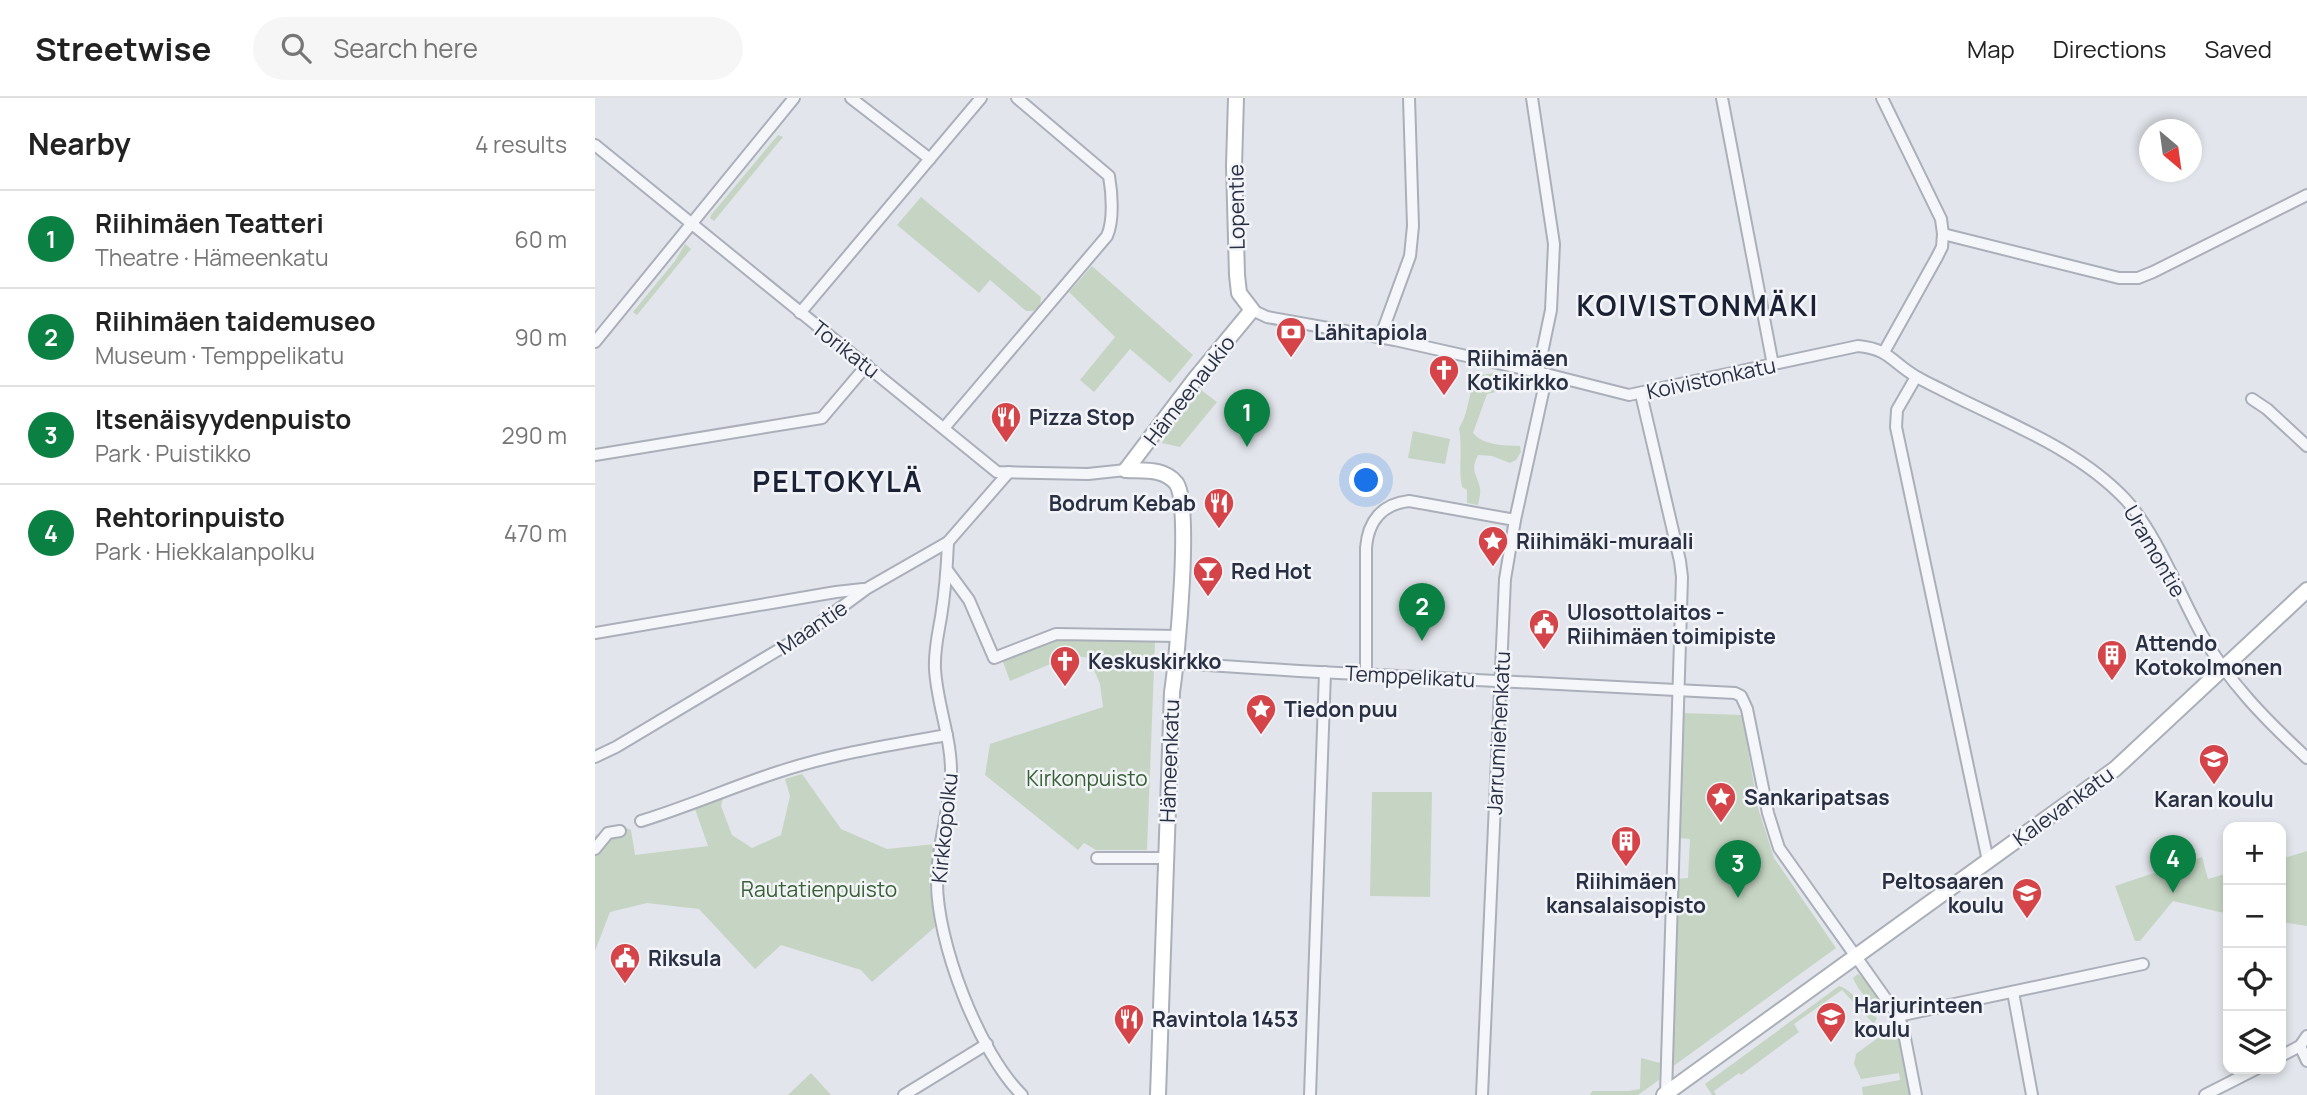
<!DOCTYPE html>
<html lang="en">
<head>
<meta charset="utf-8">
<style>
  body { margin:0; font-family:Manrope,sans-serif; background:#f6f6f6; color:#222 }
  .controls { position:absolute; right:21px; bottom:21px; display:grid; overflow:hidden; border-radius:14px; box-shadow:0 4px 10px #0003 }
  .controls button { width:63px; height:63px; display:grid; place-items:center; padding:0; border:0; border-bottom:2px solid #e0e0e0; background:#fff; color:#222; font:35px sans-serif }
  .compass { position:absolute; left:1544px; top:21px; width:63px; height:63px; border-radius:50%; background:#fff; box-shadow:0 4px 10px #0003; rotate:151deg }
  .you { position:absolute; left:772px; top:383px; width:24px; height:24px; margin:-18px; border:5px solid #fff; border-radius:50%; background:#1a73e8; box-shadow:0 0 0 10px #1a73e833 }
  .badge { display:grid; place-items:center; width:46px; height:46px; border-radius:50%; background:#0b8043; color:#fff; font-size:23px; font-weight:700 }
  .pin { position:absolute; translate:-50% -58px; filter:drop-shadow(0 2px 4px #0008) }
  .pin::after { content:''; position:absolute; top:37px; width:24px; height:21px; background:inherit; clip-path:polygon(0 0,100% 0,50% 100%) }
  .list { margin:0; padding:0; list-style:none }
  h2 { display:flex; justify-content:space-between; align-items:center; height:91px; margin:0; padding:0 28px; font-size:30px }
  h2 small { font-size:23px; font-weight:400; color:#767676 }
  .list li { display:grid; grid-template-columns:46px 1fr auto; gap:21px; align-items:center; box-sizing:border-box; height:98px; padding:0 28px; border-top:2px solid #e0e0e0 }
  .list b { display:block; font-size:26px; white-space:nowrap }
  .list p { margin:0; font-size:23px; white-space:nowrap; color:#767676 }
  .list em { font-size:23px; font-style:normal; color:#767676 }
  .icon { flex:none; width:38px; height:38px; fill:none; stroke:currentColor; stroke-width:2; stroke-linecap:round; stroke-linejoin:round }
  .map { position:relative; flex:none; width:1712px; height:997px; overflow:hidden }
  header { display:flex; align-items:center; gap:42px; box-sizing:border-box; height:98px; padding:0 35px; background:#fff; border-bottom:2px solid #e0e0e0 }
  header strong { font-size:33px }
  nav { display:flex; gap:38px; margin-inline-start:auto; font-size:24px }
  .search { width:490px; height:63px; background:#f6f6f6; display:flex; align-items:center; gap:18px; box-sizing:border-box; padding:0 24px; border-radius:38px; color:#767676; font-size:26px }
  main { display:flex }
  aside { flex:1; background:#fff }
  .map>svg:first-child { display:block }
  .green { fill:#c6d5c3 }
  .lines { fill:none; stroke-linecap:round; stroke-linejoin:round }
  .street-casing { stroke:#aaafb9; stroke-width:14 }
  .secondary-casing { stroke:#aaafb9; stroke-width:18 }
  .street { stroke:#f5f6f9; stroke-width:10 }
  .secondary { stroke:#fff; stroke-width:14 }
  .labels { text-anchor:middle; dominant-baseline:central; stroke-width:5; stroke-linejoin:round; paint-order:stroke }
  .street-label { font-size:21px; fill:#293044; stroke:#f2f4f8 }
  .poi-label { font-size:21px; font-weight:bold; fill:#293044; stroke:#f2f4f8; text-anchor:start }
  .park-label { font-size:21px; fill:#396036; stroke:#f2f4f8 }
  .district-label { font-size:28px; font-weight:bold; letter-spacing:2px; fill:#1b2135; stroke:#f2f4f8 }
</style>
</head>
<body>
<header>
<strong>Streetwise</strong>
<div class="search"><svg class="icon" aria-label="search" viewBox="0 0 24 24"><circle cx="10" cy="10" r="6"/><path d="M15 15l6 6"/></svg>Search here</div>
<nav><a>Map</a><a>Directions</a><a>Saved</a></nav>
</header>
<main>
<aside>
<h2>Nearby<small>4 results</small></h2>
<ul class="list">
<li><span class="badge">1</span><div><b>Riihimäen Teatteri</b><p>Theatre · Hämeenkatu</p></div><em>60 m</em></li>
<li><span class="badge">2</span><div><b>Riihimäen taidemuseo</b><p>Museum · Temppelikatu</p></div><em>90 m</em></li>
<li><span class="badge">3</span><div><b>Itsenäisyydenpuisto</b><p>Park · Puistikko</p></div><em>290 m</em></li>
<li><span class="badge">4</span><div><b>Rehtorinpuisto</b><p>Park · Hiekkalanpolku</p></div><em>470 m</em></li>
</ul>
</aside>
<div class="map">
<svg width="1712" height="997" viewBox="0 0 1712 997">
  <rect width="100%" height="100%" fill="#e2e5eb"/>
  <g class="green">
    <path d="M183,37L188,39L119,123L115,120L116,117Z"/>
    <path d="M326,99L446,199L445,208L438,213H431L395,182L384,195L302,127Z"/>
    <path d="M90,146L96,151L42,217L38,214L80,163Z"/>
    <path d="M497,168L598,257L575,285L535,251L499,294L485,282L520,239L474,194Z"/>
    <path d="M900,275L906,282L901,294L892,296L878,335C889,348 909,347 925,348L926,354L921,362L915,365L897,358L883,357C875,373 882,375 885,390C886,395 884,402 883,407L872,405V392L867,389C863,370 868,350 864,330C875,314 872,293 884,277Z"/>
    <path d="M606,292L622,304L585,349L567,345L576,328Z"/>
    <path d="M818,333L855,341L850,366L813,360Z"/>
    <path d="M461,541L560,544L552,752H501L489,745L483,752L390,677L395,646L508,609L505,586L494,560L477,557L415,583L407,561Z"/>
    <path d="M1087,615L1147,617L1163,710L1179,760L1241,850L1073,972L1080,781L1093,780L1095,741L1082,740Z"/>
    <path d="M207,676L246,731L292,751L340,746L335,790L340,829L277,884L266,872L186,847L160,871L104,811L52,805L15,814L0,853V738C12,730 21,726 36,732L40,757L113,748L99,708L129,697L126,708L137,737L157,750L186,737L195,698L190,681Z"/>
    <path d="M777,694H837L835,799L775,798Z"/>
    <path d="M1712,753V828L1686,824V761Z"/>
    <path d="M1607,759L1613,781L1633,775V816L1578,803L1545,843H1540L1520,788Z"/>
    <path d="M1263,876L1270,881L1291,909L1292,913L1288,914C1275,905 1264,894 1258,880Z"/>
    <path d="M1244,888C1256,891 1270,911 1282,920L1279,926L1247,892L1199,926L1204,934L1146,977L1144,975L1119,993L1121,997H1117L1110,986Z"/>
    <path d="M1299,928H1303L1318,997H1268L1267,989L1305,982L1304,975L1266,981L1259,966L1261,956Z"/>
    <path d="M1046,960L1065,965L1064,982L1043,997H995L997,993H1033L1045,991Z"/>
    <path d="M216,975L236,997H193Z"/>
  </g>
  <g class="lines">
    <g class="street-casing">
      <g id="street">
        <path d="M256,0L335,61"/>
        <path d="M937,0L959,146L956,212L943,274"/>
        <path d="M1127,0L1178,267"/>
        <path d="M1287,0L1346,121L1348,136L1347,149L1342,159L1289,254"/>
        <path d="M0,47L402,374L493,376L531,372"/>
        <path d="M1348,136L1524,180H1543L1558,174L1712,97"/>
        <path d="M657,212L672,219L800,242L943,274L1034,297L1263,248C1295,251 1297,265 1322,279C1332,285 1344,290 1355,296C1415,326 1484,352 1531,402C1561,435 1584,495 1606,535C1633,584 1672,623 1712,660"/>
        <path d="M205,215L386,0"/>
        <path d="M785,240L815,158L818,128L814,0"/>
        <path d="M0,244L199,0"/>
        <path d="M1321,279L1302,312L1301,329L1393,763"/>
        <path d="M1046,296L1085,463L1087,479L1071,995"/>
        <path d="M1657,301L1672,311L1712,348"/>
        <path d="M349,330L512,138C519,122 517,95 514,78L422,0"/>
        <path d="M0,357L227,320L272,267"/>
        <path d="M353,444C352,469 350,494 346,519C343,536 339,553 340,571C342,607 357,641 356,677C355,712 342,747 342,782C341,843 384,955 427,997"/>
        <path d="M352,472L374,502L399,560L461,536L583,538"/>
        <path d="M0,535L241,494L268,491"/>
        <path d="M582,565L704,573L1140,595L1146,598L1152,611L1173,715L1184,750L1303,918L1308,930L1321,997"/>
        <path d="M771,576V450C773,423 787,406 814,403L920,422"/>
        <path d="M0,659L21,649L210,536L271,491L353,444L414,374"/>
        <path d="M46,723C92,709 137,689 183,674C238,656 295,647 352,637"/>
        <path d="M0,751L13,735L25,733"/>
        <path d="M502,760H571"/>
        <path d="M1418,894L1437,997"/>
        <path d="M1303,918L1548,866"/>
        <path d="M1705,948L1712,963"/>
        <path d="M1686,958L1705,948L1712,938"/>
        <path d="M309,997L392,946"/>
        <path d="M715,997L730,574"/>
        <path d="M887,997L910,481L920,422L952,276"/>
        <path d="M1610,997L1661,971"/>
      </g>
    </g>
    <g class="secondary-casing">
      <g id="secondary">
        <path d="M531,372C549,373 569,370 581,385C597,404 582,563 577,594L563,997"/>
        <path d="M531,372L600,281L657,212L644,195L642,177L639,68L641,0"/>
        <path d="M1069,997L1520,671L1712,492"/>
      </g>
    </g>
    <use href="#street" class="street"/>
    <use href="#secondary" class="secondary"/>
  </g>
  <defs>
    <g id="bank-pin" transform="scale(1.575)"><path d="M0 17L-7.5 6A9.5 9.5 0 1 1 7.5 6Z" fill="#d44449" stroke="#f2f4f8"/><path d="M-6-4H6V4H-6ZM0-2.3a2.3 2.3 0 1 0 0 4.6a2.3 2.3 0 1 0 0-4.6Z" fill="#fff"/></g>
    <g id="church-pin" transform="scale(1.575)"><path d="M0 17L-7.5 6A9.5 9.5 0 1 1 7.5 6Z" fill="#d44449" stroke="#f2f4f8"/><path d="M-1.2-6h2.4v3.5h3.3v2.4h-3.3V6h-2.4V-.1h-3.3v-2.4h3.3Z" fill="#fff"/></g>
    <g id="restaurant-pin" transform="scale(1.575)"><path d="M0 17L-7.5 6A9.5 9.5 0 1 1 7.5 6Z" fill="#d44449" stroke="#f2f4f8"/><path d="M-5-6h1v4h1v-4h1v4h1v-4h1v5L-1.5 .5V6h-2V.5L-5-1ZM5-6V6H3V1.5H1.5Q1.5-4 5-6Z" fill="#fff"/></g>
    <g id="sight-pin" transform="scale(1.575)"><path d="M0 17L-7.5 6A9.5 9.5 0 1 1 7.5 6Z" fill="#d44449" stroke="#f2f4f8"/><path d="M0-6L1.8-2.2L6-1.7L2.9 1.2L3.7 5.4L0 3.3L-3.7 5.4L-2.9 1.2L-6-1.7L-1.8-2.2Z" fill="#fff"/></g>
    <g id="bar-pin" transform="scale(1.575)"><path d="M0 17L-7.5 6A9.5 9.5 0 1 1 7.5 6Z" fill="#d44449" stroke="#f2f4f8"/><path d="M-6-5H6L.8 .8V4.5H3.5V6h-7V4.5H-.8V.8Z" fill="#fff"/></g>
    <g id="civic-pin" transform="scale(1.575)"><path d="M0 17L-7.5 6A9.5 9.5 0 1 1 7.5 6Z" fill="#d44449" stroke="#f2f4f8"/><path d="M-.6-6.5H3V-4.5H.6V-3L4-1V1h2V6H-6V1h2V-1L-.6-3ZM-1.2 2.5V6h2.4V2.5Z" fill="#fff"/></g>
    <g id="building-pin" transform="scale(1.575)"><path d="M0 17L-7.5 6A9.5 9.5 0 1 1 7.5 6Z" fill="#d44449" stroke="#f2f4f8"/><path d="M-4-6H4V6H1V3H-1V6H-4ZM-2.5-4.3h1.7v1.8h-1.7ZM.8-4.3h1.7v1.8H.8ZM-2.5-1h1.7V.8h-1.7ZM.8-1h1.7V.8H.8Z" fill="#fff"/></g>
    <g id="school-pin" transform="scale(1.575)"><path d="M0 17L-7.5 6A9.5 9.5 0 1 1 7.5 6Z" fill="#d44449" stroke="#f2f4f8"/><path d="M0-5L7-2L0 1L-7-2ZM-4 1L0 2.5L4 1V4Q0 6-4 4Z" fill="#fff"/></g>
  </defs>
  <g fill-rule="evenodd">
    <use href="#bank-pin" x="696" y="234"/>
    <use href="#church-pin" x="849" y="272"/>
    <use href="#restaurant-pin" x="411" y="319"/>
    <use href="#restaurant-pin" x="624" y="405"/>
    <use href="#sight-pin" x="898" y="443"/>
    <use href="#bar-pin" x="613" y="473"/>
    <use href="#civic-pin" x="949" y="526"/>
    <use href="#building-pin" x="1517" y="557"/>
    <use href="#church-pin" x="470" y="563"/>
    <use href="#sight-pin" x="666" y="611"/>
    <use href="#school-pin" x="1619" y="661"/>
    <use href="#sight-pin" x="1126" y="699"/>
    <use href="#building-pin" x="1031" y="743"/>
    <use href="#school-pin" x="1432" y="795"/>
    <use href="#civic-pin" x="30" y="860"/>
    <use href="#school-pin" x="1236" y="919"/>
    <use href="#restaurant-pin" x="534" y="921"/>
  </g>
  <g class="labels">
    <g class="street-label">
      <text transform="translate(641 109) rotate(-91)">Lopentie</text>
      <text transform="translate(251 251) rotate(38)">Torikatu</text>
      <text transform="translate(1116 280) rotate(-12)">Koivistonkatu</text>
      <text transform="translate(594 292) rotate(-52)">Hämeenaukio</text>
      <text transform="translate(1560 453) rotate(60)">Uramontie</text>
      <text transform="translate(217 529) rotate(-34)">Maantie</text>
      <text transform="translate(815 578) rotate(3)">Temppelikatu</text>
      <text transform="translate(903 635) rotate(-87)">Jarrumiehenkatu</text>
      <text transform="translate(574 663) rotate(-88)">Hämeenkatu</text>
      <text transform="translate(1468 708) rotate(-36)">Kalevankatu</text>
      <text transform="translate(349 730) rotate(-84)">Kirkkopolku</text>
    </g>
    <g class="poi-label">
      <text x="719" y="234">Lähitapiola</text>
      <text x="872" y="260">Riihimäen<tspan x="872" dy="24">Kotikirkko</tspan></text>
      <text x="434" y="319">Pizza Stop</text>
      <text x="601" y="405" text-anchor="end">Bodrum Kebab</text>
      <text x="921" y="443">Riihimäki-muraali</text>
      <text x="636" y="473">Red Hot</text>
      <text x="972" y="514">Ulosottolaitos -<tspan x="972" dy="24">Riihimäen toimipiste</tspan></text>
      <text x="1540" y="545">Attendo<tspan x="1540" dy="24">Kotokolmonen</tspan></text>
      <text x="493" y="563">Keskuskirkko</text>
      <text x="689" y="611">Tiedon puu</text>
      <text x="1149" y="699">Sankaripatsas</text>
      <text x="1619" y="701" text-anchor="middle">Karan koulu</text>
      <text x="1031" y="783" text-anchor="middle">Riihimäen<tspan x="1031" dy="24">kansalaisopisto</tspan></text>
      <text x="1409" y="783" text-anchor="end">Peltosaaren<tspan x="1409" dy="24">koulu</tspan></text>
      <text x="53" y="860">Riksula</text>
      <text x="1259" y="907">Harjurinteen<tspan x="1259" dy="24">koulu</tspan></text>
      <text x="557" y="921">Ravintola 1453</text>
    </g>
    <g class="park-label">
      <text x="492" y="680">Kirkonpuisto</text>
      <text x="224" y="791">Rautatienpuisto</text>
    </g>
    <g class="district-label">
      <text x="1103" y="207">KOIVISTONMÄKI</text>
      <text x="243" y="383">PELTOKYLÄ</text>
    </g>
  </g>
</svg>
<div class="controls">
<button>+</button>
<button>−</button>
<button><svg class="icon" aria-label="locate" viewBox="0 0 24 24"><circle cx="12" cy="12" r="6"/><path d="M12 2v4M12 18v4M2 12h4M18 12h4"/></svg></button>
<button><svg class="icon" aria-label="layers" viewBox="0 0 24 24"><path d="M12 4l9 5-9 5-9-5zM3 14l9 5 9-5"/></svg></button>
</div>
<svg class="compass" viewBox="-18 -18 36 36"><path d="M0-13l5 13h-10z" fill="#e53935"/><path d="M0 13l5-13h-10z" fill="#767676"/></svg>
<div class="you"></div>
<div class="pin badge" style="left:652px;top:349px">1</div>
<div class="pin badge" style="left:827px;top:543px">2</div>
<div class="pin badge" style="left:1143px;top:800px">3</div>
<div class="pin badge" style="left:1578px;top:795px">4</div>
</div>
</main>
</body>
</html>
